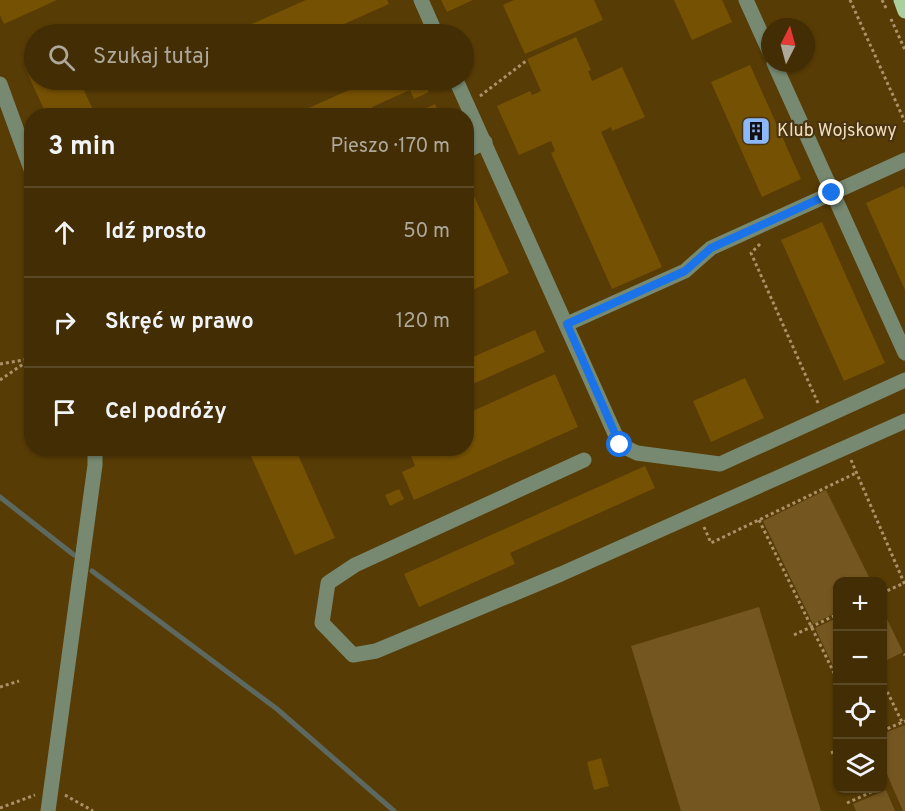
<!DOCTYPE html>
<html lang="pl">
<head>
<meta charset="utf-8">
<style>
  body { margin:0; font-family:Overpass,sans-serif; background:#49350e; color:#f1f3f6 }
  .controls { position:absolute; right:18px; bottom:18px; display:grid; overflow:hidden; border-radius:12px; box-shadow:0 2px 4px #0004 }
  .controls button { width:54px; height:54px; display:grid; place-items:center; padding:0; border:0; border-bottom:2px solid #5a4926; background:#422d04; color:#f1f3f6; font:30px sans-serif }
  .compass { position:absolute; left:761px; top:18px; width:54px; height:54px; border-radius:50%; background:#422d04; box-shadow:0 2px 4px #0004; rotate:6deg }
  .stop { position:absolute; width:18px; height:18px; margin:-14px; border:4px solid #1a73e8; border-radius:50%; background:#fff }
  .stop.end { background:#1a73e8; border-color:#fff; box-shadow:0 2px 6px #0008 }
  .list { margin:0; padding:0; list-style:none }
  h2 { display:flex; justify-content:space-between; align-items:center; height:78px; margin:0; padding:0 24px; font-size:26px }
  h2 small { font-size:20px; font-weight:400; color:#aea89a }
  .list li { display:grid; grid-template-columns:39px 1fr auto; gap:18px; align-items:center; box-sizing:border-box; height:90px; padding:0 24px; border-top:2px solid #5a4926 }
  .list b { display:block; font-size:22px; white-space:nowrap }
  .list em { font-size:20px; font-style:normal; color:#aea89a }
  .icon { flex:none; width:33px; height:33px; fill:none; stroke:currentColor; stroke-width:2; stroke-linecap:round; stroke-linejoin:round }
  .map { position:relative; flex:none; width:905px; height:811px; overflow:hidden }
  .search { position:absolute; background:#422d04; box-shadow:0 2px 4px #0004; left:24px; top:24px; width:450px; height:66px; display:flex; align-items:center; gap:15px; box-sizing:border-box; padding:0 21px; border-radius:33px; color:#aea89a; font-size:22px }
  .panel { position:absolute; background:#422d04; box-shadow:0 2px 4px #0004; left:24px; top:108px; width:450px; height:348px; border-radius:24px }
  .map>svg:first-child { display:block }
  .green { fill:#745621 }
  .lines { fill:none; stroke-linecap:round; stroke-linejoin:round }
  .stream { stroke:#5c6960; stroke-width:5 }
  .building { fill:#755103 }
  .path { stroke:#ab9268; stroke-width:3; stroke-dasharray:3 3; stroke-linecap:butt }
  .minor { stroke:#778a71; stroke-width:15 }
  .major { stroke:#aad09e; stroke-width:15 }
  .route { stroke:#1a73e8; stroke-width:8 }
  .labels { text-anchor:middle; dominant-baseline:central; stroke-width:4.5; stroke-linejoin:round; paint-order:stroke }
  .poi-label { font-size:18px; fill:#f1dcbc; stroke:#483411; text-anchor:start }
</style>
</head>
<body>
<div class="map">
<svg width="905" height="811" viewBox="0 0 905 811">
  <rect width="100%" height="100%" fill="#583c05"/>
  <g class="green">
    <path d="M826,490L871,581L838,582L837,612L813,624L763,521Z"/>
    <path d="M759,607L821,811H681L631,646Z"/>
    <path d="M882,609L903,652L883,662H882Z"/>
    <path d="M837,618V674L815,628Z"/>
    <path d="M905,725V811H903L883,765L882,734Z"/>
    <path d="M886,790L895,811H856L853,804Z"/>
  </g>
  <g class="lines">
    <g class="stream">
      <path d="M0,497L74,555"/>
      <path d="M92,571L277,709L394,811"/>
    </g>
  </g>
  <g class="building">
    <path d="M0,0H57L4,24L0,15Z"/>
    <path d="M306,0H387L389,4L322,34H229Z"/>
    <path d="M441,0H473L447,12Z"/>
    <path d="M514,0H594L603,20L525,54L503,5Z"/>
    <path d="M674,0H722L732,22L692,40Z"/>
    <path d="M576,37L591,70L588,71L592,81L622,67L645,117L612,131L611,127L601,132L662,267L612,289L551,153L555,151L551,141L519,155L497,106L530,91L532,95L541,91L527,59Z"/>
    <path d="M34,64V80H79L96,116H47L25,68Z"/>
    <path d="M750,65L801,179L762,197L711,82Z"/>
    <path d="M371,80H423L429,92L414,99L410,90L372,107L376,116H291Z"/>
    <path d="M435,104L440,116H409Z"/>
    <path d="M468,183L509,273L466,293V184Z"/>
    <path d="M903,186L905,189V290L866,203Z"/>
    <path d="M822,222L885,363L844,381L781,240Z"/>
    <path d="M535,330L545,352L466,387V360Z"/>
    <path d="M555,374L578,427L414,500L402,472L415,466L408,448H466V414Z"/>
    <path d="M745,378L764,418L711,442L693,401Z"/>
    <path d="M268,448H295L335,538L295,555L251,456Z"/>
    <path d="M645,466L655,488L510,553L515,564L419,607L404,574Z"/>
    <path d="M399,489L404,499L390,506L385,495Z"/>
    <path d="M601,758L609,786L594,790L587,762Z"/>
  </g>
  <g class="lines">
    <g class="path">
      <path d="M850,0L905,122"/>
      <path d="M882,0L886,8"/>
      <path d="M891,19L905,50"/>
      <path d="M480,96L526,61"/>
      <path d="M760,244L751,253L818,403"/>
      <path d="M0,364L29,359"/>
      <path d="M0,380L32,358"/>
      <path d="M851,460L905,585"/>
      <path d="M759,520L838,681"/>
      <path d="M704,527L711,543L856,473"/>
      <path d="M882,593L904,583"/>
      <path d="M794,635L838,614"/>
      <path d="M904,654L905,655"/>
      <path d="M882,681L902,722"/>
      <path d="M0,687L19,681"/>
      <path d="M882,731L905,721"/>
      <path d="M831,753L838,750"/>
      <path d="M65,795L93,811"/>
      <path d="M847,803L880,788"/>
      <path d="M0,808L35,795"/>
    </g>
    <g class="minor">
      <path d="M421,0L436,34"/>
      <path d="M746,0L770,53"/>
      <path d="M774,63L905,353"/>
      <path d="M456,80L620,445L637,453L720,464L905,380"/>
      <path d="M0,84L32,172"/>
      <path d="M466,151L485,142"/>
      <path d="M567,324L685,271L711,248L905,160"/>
      <path d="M584,460L355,565L328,583L322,623L353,655L376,651L561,574L905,421"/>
      <path d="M48,811L95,465V448"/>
    </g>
    <path class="major" d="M901,0L905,11"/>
  </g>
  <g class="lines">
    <path class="route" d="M620,445L567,324L685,271L711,248L832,193"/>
  </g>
  <defs>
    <g id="building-square" transform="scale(1.5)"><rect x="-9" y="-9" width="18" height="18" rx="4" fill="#8cb9fc" stroke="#483411"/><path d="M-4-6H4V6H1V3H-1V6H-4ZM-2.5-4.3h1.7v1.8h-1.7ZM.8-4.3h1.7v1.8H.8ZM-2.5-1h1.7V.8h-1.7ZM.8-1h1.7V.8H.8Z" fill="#111"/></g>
  </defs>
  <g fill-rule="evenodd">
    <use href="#building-square" x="756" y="131"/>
  </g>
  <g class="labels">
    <g class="poi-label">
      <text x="777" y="131">Klub Wojskowy</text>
    </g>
  </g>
</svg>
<div class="controls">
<button>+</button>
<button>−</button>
<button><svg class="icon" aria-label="locate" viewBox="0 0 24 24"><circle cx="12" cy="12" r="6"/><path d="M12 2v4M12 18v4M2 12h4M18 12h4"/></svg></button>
<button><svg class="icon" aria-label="layers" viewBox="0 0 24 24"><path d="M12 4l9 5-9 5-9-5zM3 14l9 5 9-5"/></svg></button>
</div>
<svg class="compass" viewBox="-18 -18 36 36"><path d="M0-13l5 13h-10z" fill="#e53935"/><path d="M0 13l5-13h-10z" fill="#aea89a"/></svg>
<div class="stop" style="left:620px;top:445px"></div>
<div class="stop end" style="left:832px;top:193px"></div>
<div class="search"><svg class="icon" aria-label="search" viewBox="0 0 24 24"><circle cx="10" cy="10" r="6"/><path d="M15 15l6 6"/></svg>Szukaj tutaj</div>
<section class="panel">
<h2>3 min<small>Pieszo · 170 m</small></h2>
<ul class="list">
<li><svg class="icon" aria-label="ahead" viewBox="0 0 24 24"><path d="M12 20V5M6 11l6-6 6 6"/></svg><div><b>Idź prosto</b></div><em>50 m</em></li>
<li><svg class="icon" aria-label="right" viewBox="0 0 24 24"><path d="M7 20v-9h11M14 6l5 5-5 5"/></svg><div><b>Skręć w prawo</b></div><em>120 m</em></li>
<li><svg class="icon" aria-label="arrive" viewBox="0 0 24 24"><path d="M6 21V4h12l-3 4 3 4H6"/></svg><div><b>Cel podróży</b></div></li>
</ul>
</section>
</div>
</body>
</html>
